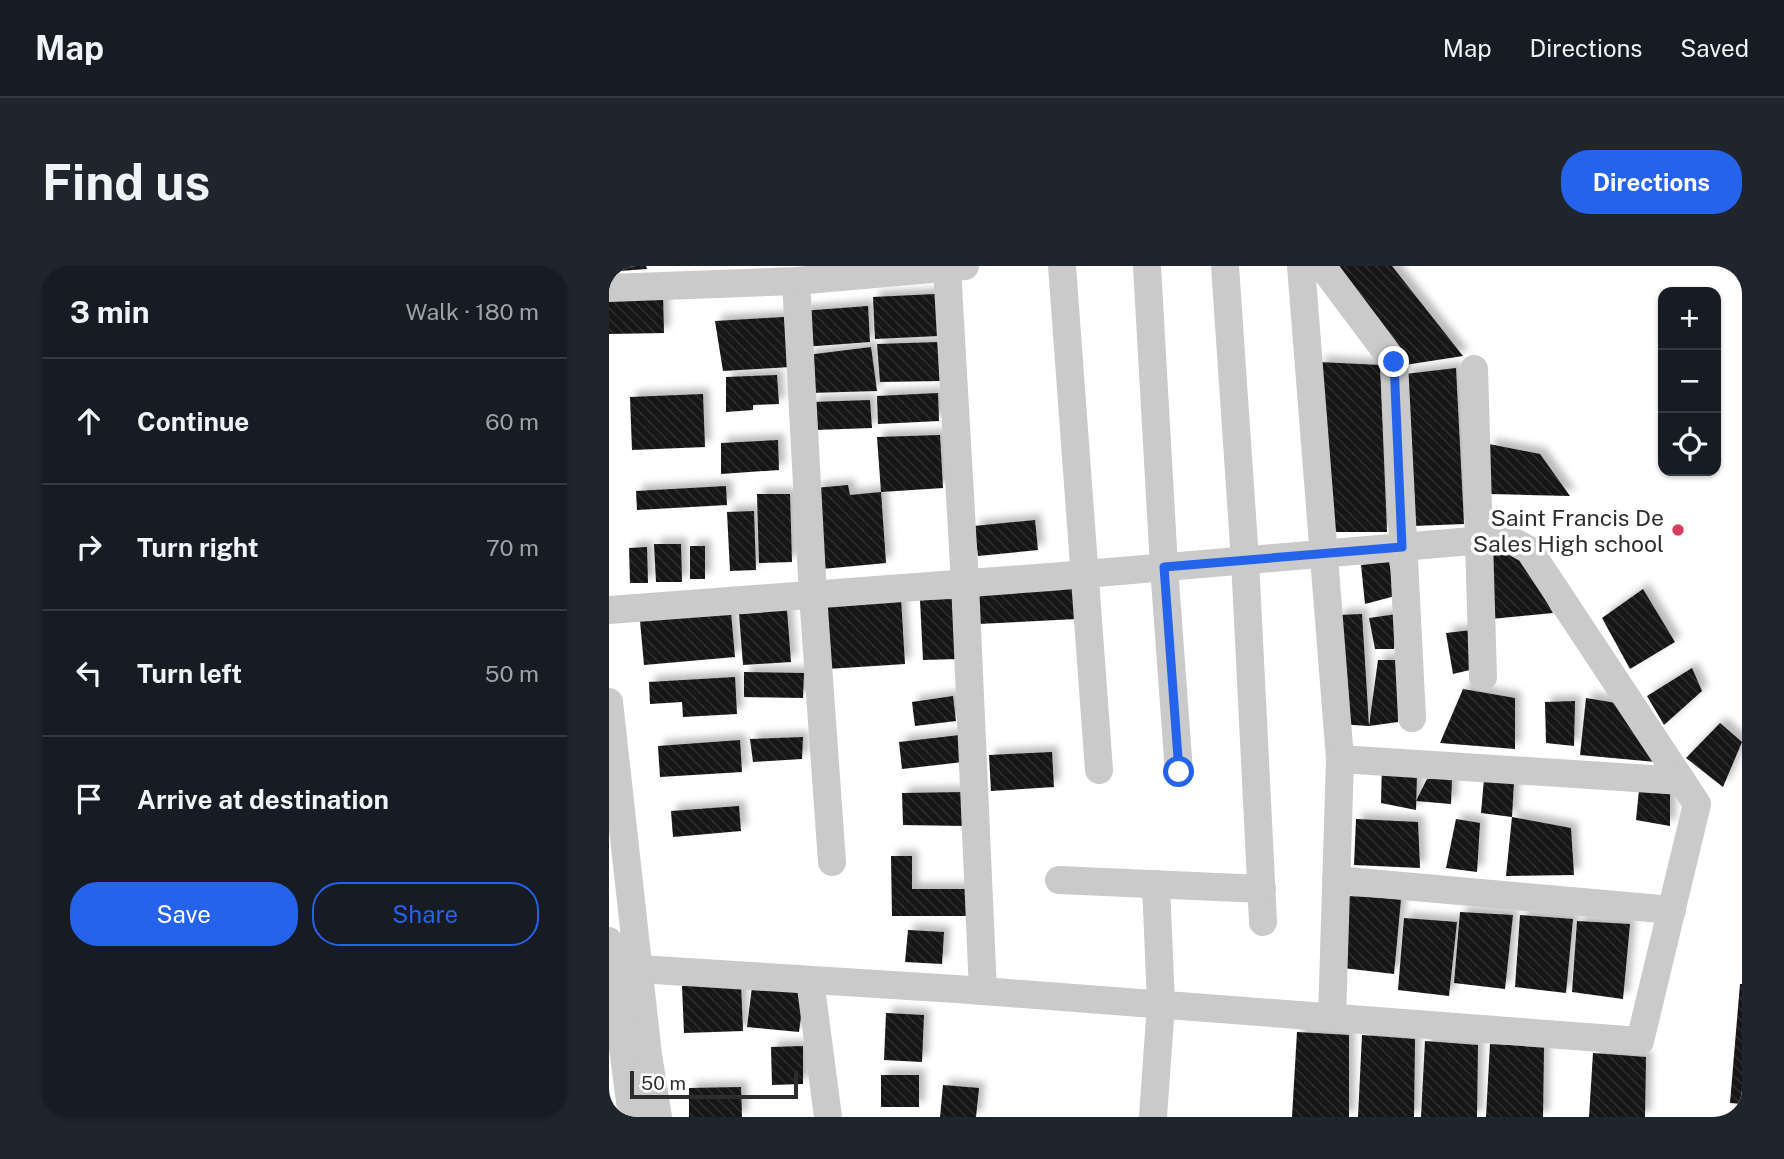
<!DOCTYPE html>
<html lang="en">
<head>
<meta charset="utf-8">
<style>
  body { margin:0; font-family:"Public Sans",sans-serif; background:#20242c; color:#f1f3f6 }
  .controls { position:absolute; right:21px; top:21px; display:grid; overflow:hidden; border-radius:14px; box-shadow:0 2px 5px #0004 }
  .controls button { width:63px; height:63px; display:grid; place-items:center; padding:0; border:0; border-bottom:2px solid #363941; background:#171b24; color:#f1f3f6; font:35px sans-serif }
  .scale { position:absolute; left:21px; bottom:18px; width:168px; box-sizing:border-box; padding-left:7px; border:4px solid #2d2d2d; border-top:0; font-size:19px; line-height:24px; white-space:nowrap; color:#2d2d2d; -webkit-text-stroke:5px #fff; paint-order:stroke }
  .stop { position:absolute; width:21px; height:21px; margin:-16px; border:5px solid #2563eb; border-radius:50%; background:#fff }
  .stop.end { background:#2563eb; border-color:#fff; box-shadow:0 2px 7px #0008 }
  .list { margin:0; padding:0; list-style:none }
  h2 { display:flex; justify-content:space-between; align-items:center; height:91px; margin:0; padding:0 28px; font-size:30px }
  h2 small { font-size:23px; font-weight:400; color:#9ea1a6 }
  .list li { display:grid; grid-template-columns:46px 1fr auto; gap:21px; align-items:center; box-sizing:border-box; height:126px; padding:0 28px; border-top:2px solid #363941 }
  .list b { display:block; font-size:26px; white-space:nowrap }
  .list em { font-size:23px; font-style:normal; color:#9ea1a6 }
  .actions { display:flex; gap:14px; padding:21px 28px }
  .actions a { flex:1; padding:16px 0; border:2px solid #2563eb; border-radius:28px; text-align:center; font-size:24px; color:#2563eb }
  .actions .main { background:#2563eb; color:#fff }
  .icon { flex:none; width:38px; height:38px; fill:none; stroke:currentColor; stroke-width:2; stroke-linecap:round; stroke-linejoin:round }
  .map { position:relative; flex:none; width:1133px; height:851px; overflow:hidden; border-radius:28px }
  header { display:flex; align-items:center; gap:42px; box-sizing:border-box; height:98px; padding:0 35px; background:#171b24; border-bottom:2px solid #363941 }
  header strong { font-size:33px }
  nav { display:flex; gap:38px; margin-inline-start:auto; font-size:24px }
  .intro { display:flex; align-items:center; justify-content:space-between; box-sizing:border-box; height:168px; padding:0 42px }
  h1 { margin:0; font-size:49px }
  .button { padding:18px 32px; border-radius:28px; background:#2563eb; color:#fff; font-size:24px; font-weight:700 }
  main { display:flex; gap:42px; padding:0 42px }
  aside { flex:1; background:#171b24; border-radius:28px; box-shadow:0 2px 5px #0004 }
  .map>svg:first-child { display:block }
  .building { fill:url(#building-back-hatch); filter:url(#shadow) }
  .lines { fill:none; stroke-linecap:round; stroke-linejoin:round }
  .minor { stroke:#cacaca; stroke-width:28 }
  .route { stroke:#2563eb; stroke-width:9 }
  .poi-dot { fill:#d93b60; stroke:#fff; stroke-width:2.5 }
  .labels { text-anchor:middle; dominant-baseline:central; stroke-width:7; stroke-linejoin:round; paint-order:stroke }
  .poi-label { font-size:23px; fill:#2d2d2d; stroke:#fff; text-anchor:end }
</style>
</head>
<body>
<header>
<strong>Map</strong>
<nav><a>Map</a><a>Directions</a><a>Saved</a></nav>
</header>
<div class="intro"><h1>Find us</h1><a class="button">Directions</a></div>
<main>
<aside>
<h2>3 min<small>Walk · 180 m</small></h2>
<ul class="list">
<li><svg class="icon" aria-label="ahead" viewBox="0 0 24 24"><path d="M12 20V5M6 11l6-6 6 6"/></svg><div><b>Continue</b></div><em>60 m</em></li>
<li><svg class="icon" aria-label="right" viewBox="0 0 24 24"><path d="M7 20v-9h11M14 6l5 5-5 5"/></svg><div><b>Turn right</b></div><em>70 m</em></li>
<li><svg class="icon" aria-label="left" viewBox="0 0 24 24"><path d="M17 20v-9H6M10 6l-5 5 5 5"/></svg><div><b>Turn left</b></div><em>50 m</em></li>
<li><svg class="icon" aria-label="arrive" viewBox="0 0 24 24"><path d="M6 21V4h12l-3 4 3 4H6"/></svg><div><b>Arrive at destination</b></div></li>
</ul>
<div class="actions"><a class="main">Save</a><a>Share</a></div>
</aside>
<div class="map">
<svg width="1133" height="851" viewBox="0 0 1133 851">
  <defs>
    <pattern id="building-back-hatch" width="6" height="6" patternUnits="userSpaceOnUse" patternTransform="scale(1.75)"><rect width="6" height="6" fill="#141414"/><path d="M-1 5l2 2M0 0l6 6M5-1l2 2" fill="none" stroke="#2e2e2e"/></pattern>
    <filter id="shadow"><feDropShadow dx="6" dy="-6" stdDeviation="3.5" flood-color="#0004"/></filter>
  </defs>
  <rect width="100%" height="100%" fill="#fff"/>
  <g class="building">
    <path d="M10,0H37L38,3L11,5Z"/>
    <path d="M728,0H783L854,90L796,99Z"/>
    <path d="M326,28L330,70L266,73L264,31Z"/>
    <path d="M0,29H54L55,67L0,68Z"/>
    <path d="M259,40L261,76L194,81L192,45Z"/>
    <path d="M175,51L182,101L114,105L106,55Z"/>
    <path d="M330,76L332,115L271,116L268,78Z"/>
    <path d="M262,81L268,125L200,127L198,89Z"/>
    <path d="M710,96L771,99L778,266H726Z"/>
    <path d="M847,102L855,258L804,260L796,108Z"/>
    <path d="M168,109L170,138L144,139V144L117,146V111Z"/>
    <path d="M329,127L330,155L269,158L268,130Z"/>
    <path d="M94,128L96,181L23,184L21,131Z"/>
    <path d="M261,134L263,162L205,164L202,136Z"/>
    <path d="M331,169L334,222L272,226L268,171Z"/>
    <path d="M169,174L170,204L112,208V177Z"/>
    <path d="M880,178L931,188L961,230L880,228Z"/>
    <path d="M239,219L241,229L272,226L277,297L213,303L206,222Z"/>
    <path d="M117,220L118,239L28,244L27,225Z"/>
    <path d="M148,228H181L183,296L150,297Z"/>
    <path d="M145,245L147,304L121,305L118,246Z"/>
    <path d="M426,254L429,284L369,290L365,260Z"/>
    <path d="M45,278H72L73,316H47Z"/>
    <rect x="81" y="280" width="15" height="33"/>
    <path d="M38,281L39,317H21L20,282Z"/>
    <path d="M879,285L909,286L944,347L882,353Z"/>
    <path d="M780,296L786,330L756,338L752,299Z"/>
    <path d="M466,317L467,353L369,358L368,321Z"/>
    <path d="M1034,323L1066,376L1021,403L993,352Z"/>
    <path d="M292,333L296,398L218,403L214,338Z"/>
    <path d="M346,333L349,393L314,394L311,334Z"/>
    <path d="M178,344L182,396L134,399L130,348Z"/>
    <path d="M122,347L126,391L35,399L31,355Z"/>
    <path d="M753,348L760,460L729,458V349Z"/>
    <path d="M788,348L785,383H766L760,352Z"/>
    <path d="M863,364L865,403L844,408L837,367Z"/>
    <path d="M769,394H789V456L760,460Z"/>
    <path d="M1083,402L1093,425L1055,459L1038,430Z"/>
    <path d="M135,406L195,407L194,432L135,431Z"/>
    <path d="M126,411L128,448L74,451L73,436L41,438L40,416Z"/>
    <path d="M854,423L906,432V483L831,477Z"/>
    <path d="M344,430L347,455L306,460L303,436Z"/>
    <path d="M977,432L1007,437L1047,496L971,489Z"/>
    <path d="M966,435L965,480L937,477L936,436Z"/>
    <path d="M1111,457L1133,476L1114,521L1077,492Z"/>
    <path d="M351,469L354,496L293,503L290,476Z"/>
    <path d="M194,471L193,493L144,496L141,473Z"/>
    <path d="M131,474L133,506L51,511L49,480Z"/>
    <path d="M443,486L445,521L382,525L380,489Z"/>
    <path d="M773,496L808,508L807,544L772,537Z"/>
    <path d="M843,512L842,538L807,535L818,513Z"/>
    <path d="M875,513L905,515L903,551L872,547Z"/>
    <path d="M1061,522V560L1027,554L1030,524Z"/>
    <path d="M355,526L356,560L294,559L293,527Z"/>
    <path d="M130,540L132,565L64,571L62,545Z"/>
    <path d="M903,551L962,562L965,609L897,610Z"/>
    <path d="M747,553L809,556L811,602L745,599Z"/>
    <path d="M847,553L871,557L868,606L837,602Z"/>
    <path d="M282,590H303V623H364V650H283Z"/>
    <path d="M739,630L792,633L785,708L734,702Z"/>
    <path d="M851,646L904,649L896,723L845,717Z"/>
    <path d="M911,649L964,653L957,727L906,721Z"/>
    <path d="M795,652L848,656L840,730L789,724Z"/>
    <path d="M968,655L1021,658L1014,733L963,726Z"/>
    <path d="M299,664L335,666L333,698L296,696Z"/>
    <path d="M132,718L134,765L75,767L73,720Z"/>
    <path d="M1131,718H1133V838L1121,837Z"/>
    <path d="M143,721L195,727L190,766L138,761Z"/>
    <path d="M277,747L315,749L313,796L275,794Z"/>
    <path d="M688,766L740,769V851H683Z"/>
    <path d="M753,769L806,773L805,851H749Z"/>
    <path d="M816,775L869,779L868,851H812Z"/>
    <path d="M881,778L935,781L934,851H877Z"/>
    <path d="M194,780V818L163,819L162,781Z"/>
    <path d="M984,787L1037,791L1036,851H980Z"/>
    <rect x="272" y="809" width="38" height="32"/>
    <path d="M334,819L370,822L367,851H331Z"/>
    <path d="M132,821L133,851H80V822Z"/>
  </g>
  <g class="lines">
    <g class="minor">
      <path d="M453,0L490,504"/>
      <path d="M538,0L555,301L570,506"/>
      <path d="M616,0L636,294L654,656"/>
      <path d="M692,0L731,493L723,752"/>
      <path d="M713,0L785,96L803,452"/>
      <path d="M338,2L356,317L374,725"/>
      <path d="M187,15L204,329L223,596"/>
      <path d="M0,22L187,15L356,0"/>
      <path d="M865,103L874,411"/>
      <path d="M0,344L441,311L898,272L920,284L1088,538L1031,775L347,723L30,703L0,699"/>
      <path d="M0,436L39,789L49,851"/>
      <path d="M731,493L1073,515"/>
      <path d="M450,614L653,623"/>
      <path d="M727,614L1063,644"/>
      <path d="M0,675L23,851"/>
      <path d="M201,714L219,851"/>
      <path d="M544,851L552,738L547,618"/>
    </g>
  </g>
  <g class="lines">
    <path class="route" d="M570,506L555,301L793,281L785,96"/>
  </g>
  <circle class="poi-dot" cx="1069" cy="264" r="7"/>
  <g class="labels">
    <g class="poi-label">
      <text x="1055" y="251">Saint Francis De<tspan x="1055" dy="26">Sales High school</tspan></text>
    </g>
  </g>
</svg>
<div class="controls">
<button>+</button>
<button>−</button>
<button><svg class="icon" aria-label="locate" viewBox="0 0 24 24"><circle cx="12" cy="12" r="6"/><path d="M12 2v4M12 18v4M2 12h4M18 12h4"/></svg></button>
</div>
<div class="scale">50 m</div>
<div class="stop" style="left:570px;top:506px"></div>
<div class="stop end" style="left:785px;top:96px"></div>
</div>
</main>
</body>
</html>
